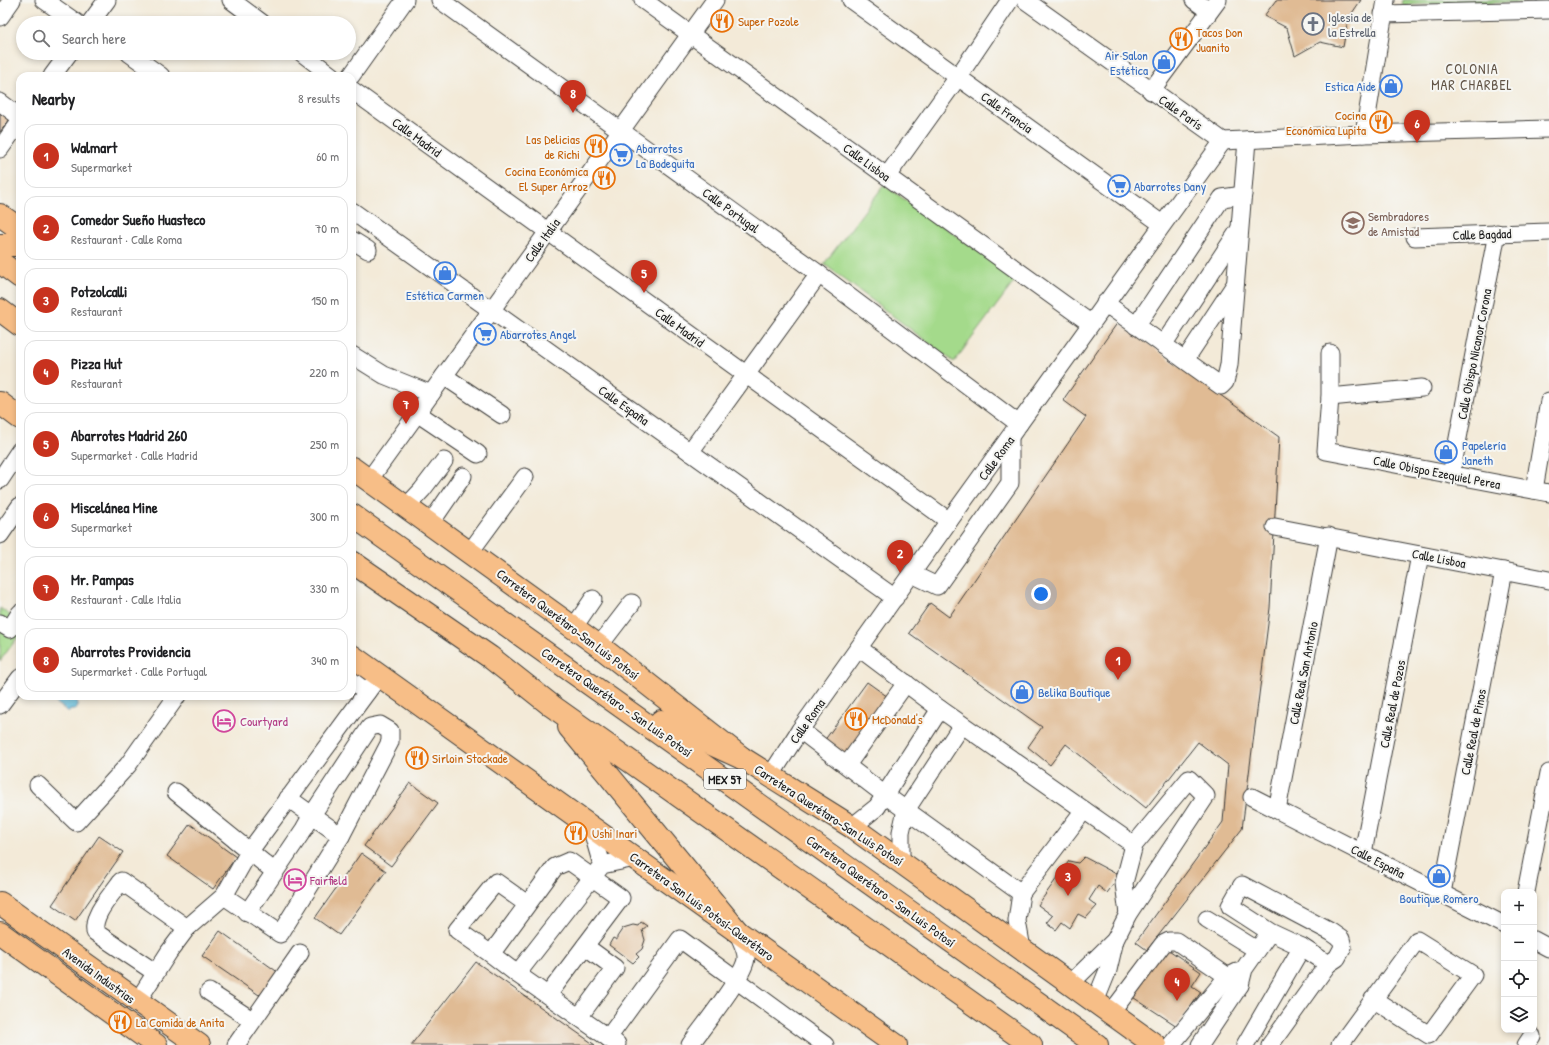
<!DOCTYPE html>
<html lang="en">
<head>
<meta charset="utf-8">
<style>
  body { margin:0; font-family:"Patrick Hand",sans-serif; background:#f2f2f2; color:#202124 }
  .controls { position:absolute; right:12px; bottom:12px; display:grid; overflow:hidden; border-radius:8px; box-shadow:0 2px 6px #0003 }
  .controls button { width:36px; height:36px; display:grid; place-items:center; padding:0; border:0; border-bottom:1px solid #e0e0e0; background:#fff; color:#202124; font:20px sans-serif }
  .you { position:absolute; left:1041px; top:594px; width:14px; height:14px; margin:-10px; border:3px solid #fff; border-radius:50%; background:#1a73e8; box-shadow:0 0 0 6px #1a73e833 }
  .badge { display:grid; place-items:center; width:26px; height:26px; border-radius:50%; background:#c8321e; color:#fff; font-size:13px; font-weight:700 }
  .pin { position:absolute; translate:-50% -33px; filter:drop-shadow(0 1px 2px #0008) }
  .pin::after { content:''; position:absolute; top:21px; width:14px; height:12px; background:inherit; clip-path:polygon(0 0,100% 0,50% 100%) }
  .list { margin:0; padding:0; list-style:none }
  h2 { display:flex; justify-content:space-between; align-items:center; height:52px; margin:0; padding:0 16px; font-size:17px }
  h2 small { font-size:13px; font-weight:400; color:#757577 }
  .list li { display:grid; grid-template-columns:26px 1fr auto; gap:12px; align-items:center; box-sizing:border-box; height:64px; margin:0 8px 8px; padding:0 8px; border:1px solid #e0e0e0; border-radius:12px }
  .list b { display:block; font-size:15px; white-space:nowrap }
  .list p { margin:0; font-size:13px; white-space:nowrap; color:#757577 }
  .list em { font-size:13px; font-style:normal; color:#757577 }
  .icon { flex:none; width:22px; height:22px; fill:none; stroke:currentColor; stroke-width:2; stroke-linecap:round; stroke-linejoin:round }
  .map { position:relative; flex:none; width:1549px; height:1045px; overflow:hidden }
  .search { position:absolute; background:#fff; box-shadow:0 2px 6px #0003; left:16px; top:16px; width:340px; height:44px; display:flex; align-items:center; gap:10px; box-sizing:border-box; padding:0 14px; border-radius:22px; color:#757577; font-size:15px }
  .panel { position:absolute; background:#fff; box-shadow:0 2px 6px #0003; left:16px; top:72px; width:340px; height:628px; border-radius:12px }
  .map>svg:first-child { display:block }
  .green { fill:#a4da8b; stroke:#607b54 }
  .water { fill:#62c0e0; stroke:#3f6e7e }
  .building { fill:#e0bb94 }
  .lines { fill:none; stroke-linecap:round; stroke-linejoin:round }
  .minor-casing { stroke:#3c3b38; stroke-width:19 }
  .major-casing { stroke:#3c3b38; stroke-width:24 }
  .highway-casing { stroke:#3c3b38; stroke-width:24 }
  .minor { stroke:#fff; stroke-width:17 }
  .major { stroke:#f7be87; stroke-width:22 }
  .highway { stroke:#f7be87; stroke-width:22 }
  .labels { text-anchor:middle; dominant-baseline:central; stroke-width:4; stroke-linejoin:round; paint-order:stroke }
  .shield { fill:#f6f6f2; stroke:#5d5d5c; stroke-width:1 }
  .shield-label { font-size:12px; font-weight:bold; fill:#1c1c1c }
  .worship-label { font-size:13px; fill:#5b616d; stroke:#f6f6f2; text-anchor:start }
  .food-label { font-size:13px; fill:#c56008; stroke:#f6f6f2; text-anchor:start }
  .shop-label { font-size:13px; fill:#366cbe; stroke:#f6f6f2; text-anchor:start }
  .street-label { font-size:13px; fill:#1c1c1c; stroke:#f6f6f2 }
  .education-label { font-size:13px; fill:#785e54; stroke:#f6f6f2; text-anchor:start }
  .hotel-label { font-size:13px; fill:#b23c85; stroke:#f6f6f2; text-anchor:start }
  .neighbourhood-label { font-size:14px; letter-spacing:1px; fill:#615446; stroke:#f6f6f2 }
</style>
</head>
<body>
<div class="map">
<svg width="1549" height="1045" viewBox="0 0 1549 1045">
  <rect width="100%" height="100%" fill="#f6f6f2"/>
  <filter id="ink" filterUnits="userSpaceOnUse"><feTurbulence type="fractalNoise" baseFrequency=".025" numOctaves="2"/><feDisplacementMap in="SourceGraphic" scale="8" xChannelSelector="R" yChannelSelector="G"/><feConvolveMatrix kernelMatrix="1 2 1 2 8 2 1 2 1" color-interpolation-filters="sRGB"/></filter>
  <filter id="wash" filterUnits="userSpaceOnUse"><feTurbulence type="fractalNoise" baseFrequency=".012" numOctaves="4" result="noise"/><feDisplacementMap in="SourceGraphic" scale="16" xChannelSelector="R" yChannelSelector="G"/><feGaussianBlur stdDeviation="0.9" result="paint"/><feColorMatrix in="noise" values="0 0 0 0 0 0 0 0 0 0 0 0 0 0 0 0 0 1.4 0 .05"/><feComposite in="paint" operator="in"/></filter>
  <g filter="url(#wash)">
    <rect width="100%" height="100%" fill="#f3ead8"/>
    <g class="green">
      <path d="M1403,0H1549V2L1402,5Z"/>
      <path d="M884,185L1017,278L954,362L824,264Z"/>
      <path d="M0,608L20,622V634L0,661Z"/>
    </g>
    <path class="water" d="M54,696H71L77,700L78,706L75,710H70L69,712L52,700Z"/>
    <g id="blocks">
      <g class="building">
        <path d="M1276,0H1361L1348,19L1343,47L1320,42L1295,56L1287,28L1264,16Z"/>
        <path d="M0,111L10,119L0,132Z"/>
        <path d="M1118,322L1279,437L1270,608L1242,829L1147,950L1136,942L1223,822L1228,765L1198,742L1146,808L1066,744L1050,765L1028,747L1042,727L909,633L930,603L949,617L1086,417L1063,400Z"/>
        <path d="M867,682L888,697L845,756L824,741Z"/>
        <path d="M410,783L438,803L391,866L364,846Z"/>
        <path d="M190,824L236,857L213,889L167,856Z"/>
        <path d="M99,836L123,852L75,921L52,905Z"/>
        <path d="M361,853L386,871L339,935L315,918Z"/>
        <path d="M1084,857L1120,876L1107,893L1098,886L1089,900L1097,906L1086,918L1078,914L1070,928L1062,922L1056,930L1047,923L1053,916L1038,905L1069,861L1078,863Z"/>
        <path d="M641,922L647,926L642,930L645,940L642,949L636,954L639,957L633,963L609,945L613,938L617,940V937L623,928L633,925L638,926Z"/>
        <path d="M220,931L279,973L263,996L260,994L259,995L202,956Z"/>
        <path d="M1163,946L1201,972L1192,986L1201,992L1177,1026L1128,994Z"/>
        <path d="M476,962L595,1045H411Z"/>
      </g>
    </g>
  </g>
  <g filter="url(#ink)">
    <use href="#blocks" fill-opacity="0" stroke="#3c3b38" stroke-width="1"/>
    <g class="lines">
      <g class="minor-casing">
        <g id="minor">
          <path d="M44,0L77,23"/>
          <path d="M231,0L262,23"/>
          <path d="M440,0L819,274L1019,424"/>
          <path d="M643,0L1090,323"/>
          <path d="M851,0L1162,224"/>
          <path d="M1025,0L1223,141L1364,134L1549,129"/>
          <path d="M1194,0L1209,11"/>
          <path d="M1383,14L1549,10"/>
          <path d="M0,17L12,0"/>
          <path d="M90,23L107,0"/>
          <path d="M129,53L161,76"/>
          <path d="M302,53L332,76"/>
          <path d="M52,76L69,53"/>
          <path d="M351,76L405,0"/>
          <path d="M352,90L949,521"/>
          <path d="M1151,91L1218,0"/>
          <path d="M0,102L20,117"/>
          <path d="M1364,134L1386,0"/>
          <path d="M0,149L20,121"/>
          <path d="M887,176L958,77L1010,0"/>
          <path d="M352,211L895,598"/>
          <path d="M1415,237L1549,232"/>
          <path d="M352,240L368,250"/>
          <path d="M1105,303L1221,386L1225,382L1229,365L1247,140"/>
          <path d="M1136,326L1222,198L1243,195"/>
          <path d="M1163,345L1239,230"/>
          <path d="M1330,353V397L1326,451L1549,493"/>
          <path d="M352,355L384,375L431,394"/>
          <path d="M1185,360L1234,286"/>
          <path d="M444,376L502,415"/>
          <path d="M1330,397L1422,388"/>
          <path d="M417,413L478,454"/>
          <path d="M690,452L819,274"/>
          <path d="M1451,475L1497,233"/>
          <path d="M0,480L20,450"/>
          <path d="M369,480L715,0"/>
          <path d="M1534,490L1549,401"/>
          <path d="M406,507L422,490L444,461"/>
          <path d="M430,524L463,476"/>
          <path d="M1275,527L1549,580"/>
          <path d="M0,535L20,506"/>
          <path d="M470,552L525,477"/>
          <path d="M912,574L937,586L1010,483V439"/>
          <path d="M0,623L10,629L20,613"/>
          <path d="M574,627L593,599"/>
          <path d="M599,646L632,603"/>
          <path d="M859,648L940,709"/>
          <path d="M352,681L367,692L373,684"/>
          <path d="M0,705L20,678"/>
          <path d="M800,730L885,795L1021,893L1084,810"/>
          <path d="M847,765L906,683"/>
          <path d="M771,775L800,730L949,521L1223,141"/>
          <path d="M38,785L76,822L128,765L177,696"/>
          <path d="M176,792L275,872"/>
          <path d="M1252,797L1504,925"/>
          <path d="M1277,810L1329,536"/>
          <path d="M591,827L602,865"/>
          <path d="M852,827L877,807L940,709L1134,845L1189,779L1206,796L1128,914L1115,940L1108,970L1095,1002"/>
          <path d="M1363,853L1420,555"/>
          <path d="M901,862V832L906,810L962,725"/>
          <path d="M1526,892L1549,773"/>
          <path d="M1021,893L1017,921L1022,949"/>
          <path d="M1442,893L1504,571"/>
          <path d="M224,896L280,934L341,836"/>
          <path d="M527,904L496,882L457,930L491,954L555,867L569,861L621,898L548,995"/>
          <path d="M247,913L304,829L312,815L370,727L380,725L390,731V742L341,836L288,798"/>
          <path d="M1128,914L1124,883L1134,845"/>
          <path d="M1207,919L1257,950"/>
          <path d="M1534,940L1549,948"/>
          <path d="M491,954L517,974"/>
          <path d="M156,973L95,932C92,914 111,896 121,881L187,928"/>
          <path d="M1070,984L1115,940"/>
          <path d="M209,992L252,1020"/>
          <path d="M137,1002L169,952L187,928L224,896L249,852L367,692"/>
          <path d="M1111,1013L1163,944L1169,941H1176L1240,985"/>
          <path d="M579,1017L615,968L585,946"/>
          <path d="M608,1038L680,939L825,1045"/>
          <path d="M617,1044L517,974L602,865L635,858"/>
          <path d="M236,1045L300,953"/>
          <path d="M690,1045C701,1029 747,973 746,957C746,949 740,939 737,931"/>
          <path d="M1171,1045L1227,977L1237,972"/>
          <path d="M1200,1045L1240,985L1244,969L1270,932L1302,947L1328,964L1337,958L1343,947L1341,939L1331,932L1242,885L1230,906L1270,932"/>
          <path d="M1245,1045L1302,947"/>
          <path d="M1270,1045L1328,964"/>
          <path d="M1340,1045L1417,940L1473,975L1429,1035L1373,999"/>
          <path d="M1526,1045L1532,1036"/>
        </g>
      </g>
      <g class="major-casing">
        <g id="major">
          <path d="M0,215L20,229"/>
          <path d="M0,245H20"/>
          <path d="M0,403L20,418"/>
          <path d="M352,468L599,646L742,758L852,827L1155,1045"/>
          <path d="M352,656L896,1045"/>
          <path d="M0,903L199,1045"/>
          <path d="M0,933L156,1045"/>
        </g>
      </g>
      <g class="highway-casing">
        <g id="highway">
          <path d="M0,262L20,277"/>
          <path d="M0,310L20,325"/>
          <path d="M352,515L1097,1045"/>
          <path d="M352,562L490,657L552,706L1031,1045"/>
          <path d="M661,721L742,758"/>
          <path d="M569,727L737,931"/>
        </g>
      </g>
      <use href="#minor" class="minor"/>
      <use href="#major" class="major"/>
      <use href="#highway" class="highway"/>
    </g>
  </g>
  <defs>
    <g id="restaurant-ring" transform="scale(1.15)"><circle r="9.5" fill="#f6f6f2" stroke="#e8710a" stroke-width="1.5"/><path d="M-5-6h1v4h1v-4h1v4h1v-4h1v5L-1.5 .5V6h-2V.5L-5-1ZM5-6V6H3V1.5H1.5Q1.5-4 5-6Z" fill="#e8710a"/></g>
    <g id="church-ring" transform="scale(1.15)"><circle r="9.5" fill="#f6f6f2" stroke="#6b7280" stroke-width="1.5"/><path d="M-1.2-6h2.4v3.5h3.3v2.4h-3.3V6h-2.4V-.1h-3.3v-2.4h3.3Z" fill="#6b7280"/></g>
    <g id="shop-ring" transform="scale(1.15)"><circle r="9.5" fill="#f6f6f2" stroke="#3f7fe0" stroke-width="1.5"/><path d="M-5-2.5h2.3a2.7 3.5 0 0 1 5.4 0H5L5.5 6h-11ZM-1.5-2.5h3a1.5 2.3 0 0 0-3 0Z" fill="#3f7fe0"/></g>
    <g id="supermarket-ring" transform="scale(1.15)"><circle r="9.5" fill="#f6f6f2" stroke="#3f7fe0" stroke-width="1.5"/><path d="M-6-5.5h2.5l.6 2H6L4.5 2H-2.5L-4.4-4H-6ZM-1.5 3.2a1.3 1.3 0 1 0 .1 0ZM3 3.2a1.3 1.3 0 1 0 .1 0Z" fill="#3f7fe0"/></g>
    <g id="school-ring" transform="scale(1.15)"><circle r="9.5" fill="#f6f6f2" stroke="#8d6e63" stroke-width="1.5"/><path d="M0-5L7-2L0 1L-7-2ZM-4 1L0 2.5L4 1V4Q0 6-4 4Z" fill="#8d6e63"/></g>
    <g id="hotel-ring" transform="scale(1.15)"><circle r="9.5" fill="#f6f6f2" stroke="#d1479c" stroke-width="1.5"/><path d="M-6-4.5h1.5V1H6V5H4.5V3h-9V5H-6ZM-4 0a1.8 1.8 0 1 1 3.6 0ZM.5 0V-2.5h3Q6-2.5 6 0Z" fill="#d1479c"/></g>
  </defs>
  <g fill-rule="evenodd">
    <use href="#restaurant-ring" x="722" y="21"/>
    <use href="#church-ring" x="1313" y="24"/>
    <use href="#restaurant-ring" x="1181" y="39"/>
    <use href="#shop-ring" x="1164" y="62"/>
    <use href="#shop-ring" x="1391" y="86"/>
    <use href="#restaurant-ring" x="1381" y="122"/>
    <use href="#restaurant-ring" x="596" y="146"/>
    <use href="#supermarket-ring" x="621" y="155"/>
    <use href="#restaurant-ring" x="604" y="178"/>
    <use href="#supermarket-ring" x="1119" y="186"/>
    <use href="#school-ring" x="1353" y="223"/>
    <use href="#shop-ring" x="445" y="273"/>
    <use href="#supermarket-ring" x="485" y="334"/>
    <use href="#shop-ring" x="1446" y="452"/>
    <use href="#shop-ring" x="1022" y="692"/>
    <use href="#restaurant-ring" x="856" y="719"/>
    <use href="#hotel-ring" x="224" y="721"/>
    <use href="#restaurant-ring" x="417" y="758"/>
    <use href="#restaurant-ring" x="576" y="833"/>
    <use href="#shop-ring" x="1439" y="876"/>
    <use href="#hotel-ring" x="295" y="880"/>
    <use href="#restaurant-ring" x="120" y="1022"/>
  </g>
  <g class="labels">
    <rect class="shield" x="704" y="769" width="42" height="20" rx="3"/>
    <g class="shield-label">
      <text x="725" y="779">MEX 57</text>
    </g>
    <g class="worship-label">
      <text x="1328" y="17">Iglesia de<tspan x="1328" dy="15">la Estrella</tspan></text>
    </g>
    <g class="food-label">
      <text x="738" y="21">Super Pozole</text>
      <text x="1196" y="32">Tacos Don<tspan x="1196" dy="15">Juanito</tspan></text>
      <text x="1366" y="115" text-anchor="end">Cocina<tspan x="1366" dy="15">Económica Lupita</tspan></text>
      <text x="580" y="139" text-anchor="end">Las Delicias<tspan x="580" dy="15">de Richi</tspan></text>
      <text x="588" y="171" text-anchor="end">Cocina Económica<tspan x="588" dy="15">El Super Arroz</tspan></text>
      <text x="872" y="719">McDonald's</text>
      <text x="432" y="758">Sirloin Stockade</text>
      <text x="592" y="833">Ushi Inari</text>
      <text x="136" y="1022">La Comida de Anita</text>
    </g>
    <g class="shop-label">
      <text x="1148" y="55" text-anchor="end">Air Salon<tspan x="1148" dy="15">Estética</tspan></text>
      <text x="1376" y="86" text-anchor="end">Estica Aide</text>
      <text x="636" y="148">Abarrotes<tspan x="636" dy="15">La Bodeguita</tspan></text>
      <text x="1134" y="186">Abarrotes Dany</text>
      <text x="445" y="295" text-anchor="middle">Estética Carmen</text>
      <text x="500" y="334">Abarrotes Angel</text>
      <text x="1462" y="445">Papelería<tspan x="1462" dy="15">Janeth</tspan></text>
      <text x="1038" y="692">Belika Boutique</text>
      <text x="1439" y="898" text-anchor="middle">Boutique Romero</text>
    </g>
    <g class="street-label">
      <text transform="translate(1007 112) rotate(36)">Calle Francia</text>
      <text transform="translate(1181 112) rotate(35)">Calle París</text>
      <text transform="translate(417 137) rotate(36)">Calle Madrid</text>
      <text transform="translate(867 162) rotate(36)">Calle Lisboa</text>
      <text transform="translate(731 210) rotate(36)">Calle Portugal</text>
      <text transform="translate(1482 234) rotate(-2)">Calle Bagdad</text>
      <text transform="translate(542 240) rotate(-54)">Calle Italia</text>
      <text transform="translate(680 327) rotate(36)">Calle Madrid</text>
      <text transform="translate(1474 354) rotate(-79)">Calle Obispo Nicanor Corona</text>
      <text transform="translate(624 405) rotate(35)">Calle España</text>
      <text transform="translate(996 458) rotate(-54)">Calle Roma</text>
      <text transform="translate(1437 472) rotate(11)">Calle Obispo Ezequiel Perea</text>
      <text transform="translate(1439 558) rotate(11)">Calle Lisboa</text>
      <text transform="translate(568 624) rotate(37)">Carretera Querétaro-San Luis Potosí</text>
      <text transform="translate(1303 673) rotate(-79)">Calle Real San Antonio</text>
      <text transform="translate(617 702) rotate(35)">Carretera Querétaro - San Luis Potosí</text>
      <text transform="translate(1392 704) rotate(-79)">Calle Real de Pozos</text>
      <text transform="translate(807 721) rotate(-55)">Calle Roma</text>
      <text transform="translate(1473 732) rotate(-79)">Calle Real de Pinos</text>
      <text transform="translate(829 815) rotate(33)">Carretera Querétaro-San Luis Potosí</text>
      <text transform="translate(1378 861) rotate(27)">Calle España</text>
      <text transform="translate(881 891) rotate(36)">Carretera Querétaro - San Luis Potosí</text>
      <text transform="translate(702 906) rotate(36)">Carretera San Luis Potosí-Querétaro</text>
      <text transform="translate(99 975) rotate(36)">Avenida Industrias</text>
    </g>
    <g class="education-label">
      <text x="1368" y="216">Sembradores<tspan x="1368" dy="15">de Amistad</tspan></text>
    </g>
    <g class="hotel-label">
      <text x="240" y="721">Courtyard</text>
      <text x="310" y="880">Fairfield</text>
    </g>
    <g class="neighbourhood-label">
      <text x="1472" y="68">COLONIA<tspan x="1472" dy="16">MAR CHARBEL</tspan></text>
    </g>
  </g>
</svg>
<div class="controls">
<button>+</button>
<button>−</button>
<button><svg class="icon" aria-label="locate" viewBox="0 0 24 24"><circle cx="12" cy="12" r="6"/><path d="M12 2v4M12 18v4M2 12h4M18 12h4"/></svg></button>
<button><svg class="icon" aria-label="layers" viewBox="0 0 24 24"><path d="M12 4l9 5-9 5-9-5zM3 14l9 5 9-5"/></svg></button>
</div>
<div class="you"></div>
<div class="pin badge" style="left:1118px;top:680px">1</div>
<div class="pin badge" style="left:900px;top:573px">2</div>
<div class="pin badge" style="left:1068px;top:896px">3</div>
<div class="pin badge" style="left:1177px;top:1001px">4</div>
<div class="pin badge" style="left:644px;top:293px">5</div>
<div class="pin badge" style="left:1417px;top:143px">6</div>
<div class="pin badge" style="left:406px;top:424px">7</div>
<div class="pin badge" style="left:573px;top:113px">8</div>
<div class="search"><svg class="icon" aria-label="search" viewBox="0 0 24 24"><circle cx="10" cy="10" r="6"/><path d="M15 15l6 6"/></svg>Search here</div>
<section class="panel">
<h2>Nearby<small>8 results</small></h2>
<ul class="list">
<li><span class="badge">1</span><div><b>Walmart</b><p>Supermarket</p></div><em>60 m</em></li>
<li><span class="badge">2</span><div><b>Comedor Sueño Huasteco</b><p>Restaurant · Calle Roma</p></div><em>70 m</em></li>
<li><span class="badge">3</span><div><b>Potzolcalli</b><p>Restaurant</p></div><em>150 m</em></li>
<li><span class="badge">4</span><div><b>Pizza Hut</b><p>Restaurant</p></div><em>220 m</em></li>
<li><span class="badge">5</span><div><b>Abarrotes Madrid 260</b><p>Supermarket · Calle Madrid</p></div><em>250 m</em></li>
<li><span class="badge">6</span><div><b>Miscelánea Mine</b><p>Supermarket</p></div><em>300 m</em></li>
<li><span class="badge">7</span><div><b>Mr. Pampas</b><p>Restaurant · Calle Italia</p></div><em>330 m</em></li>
<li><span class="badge">8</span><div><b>Abarrotes Providencia</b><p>Supermarket · Calle Portugal</p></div><em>340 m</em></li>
</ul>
</section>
</div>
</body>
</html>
